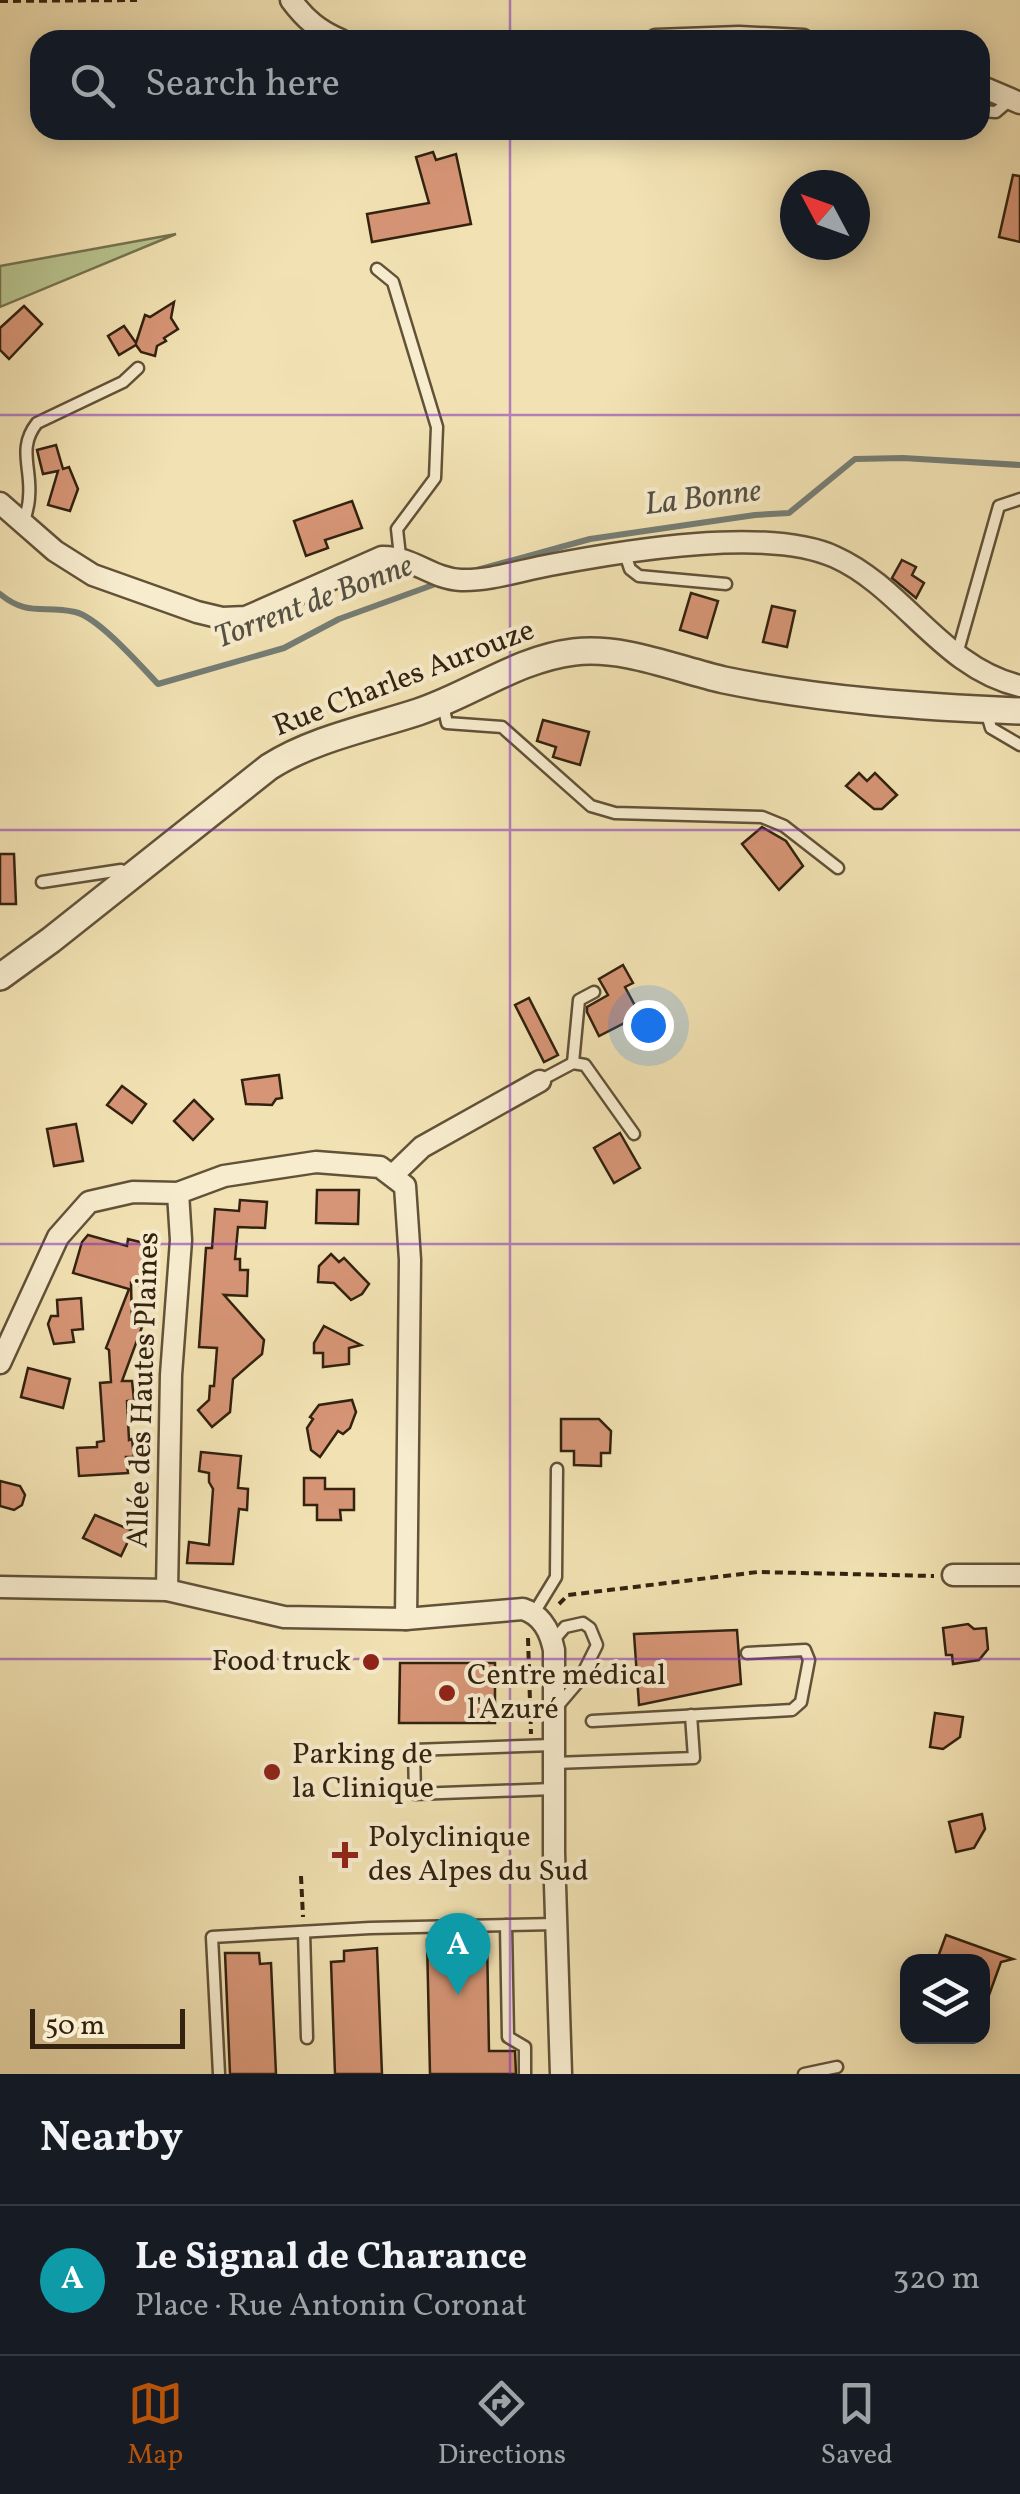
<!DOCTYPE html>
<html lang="en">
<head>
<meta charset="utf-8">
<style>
  body { margin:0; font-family:Vollkorn,serif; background:#242831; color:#f1f3f6 }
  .controls { position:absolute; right:30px; bottom:30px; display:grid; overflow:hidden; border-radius:20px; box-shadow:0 5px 25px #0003 }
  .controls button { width:90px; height:90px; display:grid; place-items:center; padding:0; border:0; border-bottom:2px solid #363941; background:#171b24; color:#f1f3f6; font:50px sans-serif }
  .compass { position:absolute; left:780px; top:170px; width:90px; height:90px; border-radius:50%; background:#171b24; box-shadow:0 5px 25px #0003; rotate:311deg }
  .scale { position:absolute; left:30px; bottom:25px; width:155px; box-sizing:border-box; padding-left:10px; border:5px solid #32220f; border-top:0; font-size:28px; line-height:35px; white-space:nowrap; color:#32220f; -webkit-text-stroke:8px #f7ecce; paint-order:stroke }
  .you { position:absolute; left:648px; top:1025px; width:35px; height:35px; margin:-25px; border:8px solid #fff; border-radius:50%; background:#1a73e8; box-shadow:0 0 0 15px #1a73e833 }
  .badge { display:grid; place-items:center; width:65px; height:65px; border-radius:50%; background:#b45309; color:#fff; font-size:32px; font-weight:700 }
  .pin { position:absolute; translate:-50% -82px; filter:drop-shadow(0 2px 5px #0008) }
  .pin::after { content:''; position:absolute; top:52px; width:35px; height:30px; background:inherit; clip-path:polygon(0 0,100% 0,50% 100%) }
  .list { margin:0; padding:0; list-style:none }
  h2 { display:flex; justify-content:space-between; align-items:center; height:130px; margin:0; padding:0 40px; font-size:42px }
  h2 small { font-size:32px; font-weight:400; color:#9ea1a6 }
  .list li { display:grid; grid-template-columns:65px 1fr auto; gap:30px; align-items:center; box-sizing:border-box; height:150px; padding:0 40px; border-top:2px solid #363941 }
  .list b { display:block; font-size:38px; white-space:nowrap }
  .list p { margin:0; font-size:32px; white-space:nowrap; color:#9ea1a6 }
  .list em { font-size:32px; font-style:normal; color:#9ea1a6 }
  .icon { flex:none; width:55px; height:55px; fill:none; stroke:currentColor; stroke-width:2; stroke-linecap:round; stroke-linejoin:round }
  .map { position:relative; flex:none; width:1020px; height:2074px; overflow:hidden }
  .search { position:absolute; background:#171b24; box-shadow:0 5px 25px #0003; left:30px; right:30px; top:30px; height:110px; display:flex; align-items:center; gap:25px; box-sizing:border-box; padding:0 35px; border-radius:30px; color:#9ea1a6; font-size:38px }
  .sheet { height:280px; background:#171b24 }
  nav { display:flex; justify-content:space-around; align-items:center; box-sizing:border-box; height:140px; border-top:2px solid #363941; background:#171b24; font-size:28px; color:#9ea1a6 }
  nav a { display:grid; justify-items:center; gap:5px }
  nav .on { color:#b45309 }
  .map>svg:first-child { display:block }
  .green { fill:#b8c48f; stroke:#75734f; stroke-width:2.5 }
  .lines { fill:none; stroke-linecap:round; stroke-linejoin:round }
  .stream { stroke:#757d75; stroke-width:6 }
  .building { fill:#d69576; stroke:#32220f; stroke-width:2.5 }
  .service-casing { stroke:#625238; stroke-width:15 }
  .minor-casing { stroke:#625238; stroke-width:25 }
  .tertiary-casing { stroke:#625238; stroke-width:30 }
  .path { stroke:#32220f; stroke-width:4; stroke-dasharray:8 5; stroke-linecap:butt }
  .service { stroke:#f7ecce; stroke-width:10 }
  .minor { stroke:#f7ecce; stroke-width:20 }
  .tertiary { stroke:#f7ecce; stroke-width:25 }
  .grid { fill:none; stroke:#7b2cbf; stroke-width:2.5; stroke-opacity:0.55 }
  .poi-dot { fill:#8f2418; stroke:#f7ecce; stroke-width:4 }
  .labels { text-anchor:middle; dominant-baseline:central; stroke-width:8; stroke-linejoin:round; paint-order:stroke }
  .street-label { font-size:30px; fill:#32220f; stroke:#f7ecce }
  .poi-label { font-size:30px; fill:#32220f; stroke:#f7ecce; text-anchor:start }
  .water-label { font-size:32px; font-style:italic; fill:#545042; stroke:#f7ecce }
</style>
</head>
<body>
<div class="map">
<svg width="1020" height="2074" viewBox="0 0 1020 2074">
  <rect width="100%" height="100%" fill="#f2e2b3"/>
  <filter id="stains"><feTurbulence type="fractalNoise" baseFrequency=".002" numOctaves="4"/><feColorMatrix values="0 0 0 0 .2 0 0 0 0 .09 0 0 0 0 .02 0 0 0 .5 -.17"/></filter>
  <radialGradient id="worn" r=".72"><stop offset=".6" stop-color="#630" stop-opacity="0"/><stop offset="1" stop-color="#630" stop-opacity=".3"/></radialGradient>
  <path class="green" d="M176,234L0,307V266Z"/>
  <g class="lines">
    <g class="stream">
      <path d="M477,570L590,539L755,515L789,513L855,459L903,458L1020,465"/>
      <path d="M0,594C28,617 43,605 75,612C98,617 141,666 158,684L284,648L339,619L441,582"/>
    </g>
  </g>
  <g class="building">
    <path d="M433,152L436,160L456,154L471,224L372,242L367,214L429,203L416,157Z"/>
    <path d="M1013,175L1020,176V242L999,237Z"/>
    <path d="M174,302L171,318L178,329L164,338L166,341L157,346L155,356L141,352L136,345L119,355L108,336L124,326L136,343L145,315L150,317Z"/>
    <path d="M24,306L42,324L9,359L0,350V328Z"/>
    <path d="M56,445L63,469L69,467L78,489L70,511L48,505L58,471L43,474L37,450Z"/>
    <path d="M352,501L362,528L325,540L328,548L306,556L294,521Z"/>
    <path d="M902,560L916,567L912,575L924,583L916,598L892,578Z"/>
    <path d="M691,593L718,601L707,638L680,630Z"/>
    <path d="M772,606L795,611L787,647L763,642Z"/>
    <path d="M543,720L589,732L580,765L553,757L556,747L537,741Z"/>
    <path d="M859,773L867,781L875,773L897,795L882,809H874L846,786Z"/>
    <path d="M762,827L786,841L803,866L779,890L742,844Z"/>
    <path d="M0,854H14L16,904H0Z"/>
    <path d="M623,965L633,983L625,987L640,1015L599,1036L587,1012V1007L608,995L599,979Z"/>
    <path d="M529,998L558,1055L544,1062L515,1005Z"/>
    <path d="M279,1075L282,1098L276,1099L272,1105L246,1104L242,1080Z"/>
    <path d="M122,1086L146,1104L132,1123L107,1105Z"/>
    <path d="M194,1100L213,1119L193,1140L174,1121Z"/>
    <path d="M76,1124L83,1161L54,1166L47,1129Z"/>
    <path d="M620,1133L640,1168L614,1183L594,1148Z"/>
    <path d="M317,1190H359L358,1224L316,1223Z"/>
    <path d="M240,1200L267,1202L265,1228L238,1227L235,1259H240V1270H248L247,1296L224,1295L264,1340L262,1354L233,1379L230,1412L212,1427L198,1410L209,1400L210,1386H214L217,1348L199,1347L206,1248H212L215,1209L239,1211Z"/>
    <path d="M88,1235L127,1246L128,1239L148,1244L138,1285L131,1283L132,1323L142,1327L122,1381H132L134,1400L127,1401L129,1440L132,1439L134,1457H126L128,1473L79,1476L77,1448L97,1447V1442L104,1441L100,1383L111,1382L109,1350L106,1348L129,1289L73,1273L82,1242Z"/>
    <path d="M331,1254L339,1262L344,1258L369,1284L362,1294L351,1300L334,1283L318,1282L319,1266Z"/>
    <path d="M81,1298L83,1329L72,1330L74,1342L54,1344L48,1324L51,1316H58L57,1300Z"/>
    <path d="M324,1326L361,1345L349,1348V1364L323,1367V1353H314V1343Z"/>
    <path d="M28,1368L70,1379L63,1408L21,1397Z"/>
    <path d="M352,1400L356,1412L350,1428L343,1434L338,1431L320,1457L311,1450L307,1428L313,1419L310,1417L319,1405Z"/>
    <path d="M561,1419H599L611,1431L610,1453H601V1466L574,1465V1451H561Z"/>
    <path d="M201,1452L241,1456L238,1488L248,1489L247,1510L239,1509L233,1564L187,1563L189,1542L209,1545L213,1489L209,1482V1473L199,1471Z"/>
    <path d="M304,1478H325V1489H354V1510H340L341,1520H317V1505H304Z"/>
    <path d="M0,1481L20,1486L25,1495L22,1505L14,1510L0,1506Z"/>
    <path d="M95,1515L133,1531L121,1556L83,1538Z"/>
    <path d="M968,1624L974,1629L986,1628L988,1649L979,1660L953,1664L952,1655H946L943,1628Z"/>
    <path d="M737,1630L741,1684L639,1705L634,1634Z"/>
    <path d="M400,1663H495V1723H399Z"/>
    <path d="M935,1713L963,1717L960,1737L943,1749L930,1747Z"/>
    <path d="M982,1814L985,1829L974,1848L956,1852L949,1822Z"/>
    <path d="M946,1935L1013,1959L1001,1962L985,2006H982V1962H951L938,1957Z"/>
    <path d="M487,1938L489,2051H515L516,2074H430L427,1940Z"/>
    <path d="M377,1948L382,2074H335L331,1962L344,1961V1951Z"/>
    <path d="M225,1953H259L260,1964L271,1963L276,2074H230Z"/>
  </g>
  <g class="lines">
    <g class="service-casing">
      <g id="service">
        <path d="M980,111L996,112L1010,100"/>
        <path d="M377,269L393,282L437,427L435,478L397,529L400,556"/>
        <path d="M24,522C26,514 29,505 29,497C32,468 17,448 37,423L123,382L138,368"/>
        <path d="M624,551L630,569L639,576L726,584"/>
        <path d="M957,654L999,506L1020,499"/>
        <path d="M443,705L447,723L502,727L591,806L615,813L762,817L784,826L838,868"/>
        <path d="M986,711L991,728L1020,745"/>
        <path d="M42,882L121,870L129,875"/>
        <path d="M573,1063L579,1000L594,992"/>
        <path d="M541,1080L573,1063L585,1065L634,1134"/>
        <path d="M534,1613L556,1577L557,1469"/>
        <path d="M552,1642L565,1627L583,1623L590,1628L597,1645L579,1681L556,1708"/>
        <path d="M592,1721L792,1710L801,1702L809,1660L805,1650L747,1653"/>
        <path d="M552,1745L414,1750L415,1794L553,1789"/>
        <path d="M554,1763L694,1758L691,1715"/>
        <path d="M506,1925L508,2037L525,2047V2074"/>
        <path d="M304,1932L307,2038"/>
        <path d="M219,2074L212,1937L370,1928L556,1924"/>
        <path d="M804,2074L837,2067"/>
      </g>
    </g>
    <g class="minor-casing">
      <g id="minor">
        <path d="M291,0C305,19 319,31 341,40"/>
        <path d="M656,40L739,37L803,40"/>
        <path d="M980,86L1020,103"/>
        <path d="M0,503L55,551L93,575L197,612L222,618L246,617L382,557C412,556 432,579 461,580C490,581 522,570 550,565C623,551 767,526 835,557C904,588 942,668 1020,686"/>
        <path d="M393,1175L422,1147L540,1081"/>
        <path d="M0,1363L58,1237L89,1202L133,1192L178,1193L224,1176L316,1162L380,1167L405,1186L410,1260L406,1619"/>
        <path d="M953,1575H1020"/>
        <path d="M0,1587L167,1590L284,1617L406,1619L523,1609C542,1615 550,1631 554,1650V1853L561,2074"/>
        <path d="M167,1590L171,1375L181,1240L178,1193"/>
      </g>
    </g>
    <g class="tertiary-casing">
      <path id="tertiary" d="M0,977L51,940L269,767C313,739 369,728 418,712C472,694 517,659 574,652C624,646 676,669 724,680C821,700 921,707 1020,711"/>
    </g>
    <g class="path">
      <path d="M0,1L137,0"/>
      <path d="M559,1604L568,1595L758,1572L934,1576"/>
      <path d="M528,1638L531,1734"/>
      <path d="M301,1876L303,1917"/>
    </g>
    <use href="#service" class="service"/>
    <use href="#minor" class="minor"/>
    <use href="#tertiary" class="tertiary"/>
  </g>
  <path class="grid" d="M510,0V40M510,130V2074M0,415H1020M0,830H1020M0,1244H1020M0,1659H1020"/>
  <g class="poi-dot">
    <circle cx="371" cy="1662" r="10"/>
    <circle cx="447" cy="1693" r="10"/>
    <circle cx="272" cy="1772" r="10"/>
    <path d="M340 1840h10v10h10v10h-10v10h-10v-10h-10v-10h10z"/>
  </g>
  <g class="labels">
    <g class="street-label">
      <text transform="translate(404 679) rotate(-21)">Rue Charles Aurouze</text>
      <text transform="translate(144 1390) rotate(-88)">Allée des Hautes Plaines</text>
    </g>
    <g class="poi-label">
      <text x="351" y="1662" text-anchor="end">Food truck</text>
      <text x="467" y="1676">Centre médical<tspan x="467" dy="34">l'Azuré</tspan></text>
      <text x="292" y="1755">Parking de<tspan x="292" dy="34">la Clinique</tspan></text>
      <text x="368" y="1838">Polyclinique<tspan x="368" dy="34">des Alpes du Sud</tspan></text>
    </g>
    <g class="water-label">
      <text transform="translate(703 499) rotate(-7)">La Bonne</text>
      <text transform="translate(314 603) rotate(-21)">Torrent de Bonne</text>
    </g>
  </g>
  <rect width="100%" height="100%" filter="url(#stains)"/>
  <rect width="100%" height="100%" fill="url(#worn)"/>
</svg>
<div class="controls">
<button><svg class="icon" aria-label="layers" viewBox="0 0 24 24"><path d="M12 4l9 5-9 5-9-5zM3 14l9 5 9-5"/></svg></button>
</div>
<svg class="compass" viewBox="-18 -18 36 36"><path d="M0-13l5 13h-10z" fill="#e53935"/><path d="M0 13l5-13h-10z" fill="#9ea1a6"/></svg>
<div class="scale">50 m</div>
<div class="you"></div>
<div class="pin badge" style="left:458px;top:1995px;background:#0f9aa8">A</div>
<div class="search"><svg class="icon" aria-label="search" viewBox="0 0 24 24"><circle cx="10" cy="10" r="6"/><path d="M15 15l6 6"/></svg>Search here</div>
</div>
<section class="sheet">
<h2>Nearby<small></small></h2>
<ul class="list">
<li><span class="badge" style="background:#0f9aa8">A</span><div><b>Le Signal de Charance</b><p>Place · Rue Antonin Coronat</p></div><em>320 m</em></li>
</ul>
</section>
<nav>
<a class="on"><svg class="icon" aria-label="map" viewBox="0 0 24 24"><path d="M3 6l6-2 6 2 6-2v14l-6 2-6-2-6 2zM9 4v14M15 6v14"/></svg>Map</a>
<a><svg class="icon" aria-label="directions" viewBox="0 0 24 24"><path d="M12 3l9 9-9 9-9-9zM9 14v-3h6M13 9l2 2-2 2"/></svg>Directions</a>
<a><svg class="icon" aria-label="saved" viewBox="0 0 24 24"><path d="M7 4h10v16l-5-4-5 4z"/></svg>Saved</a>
</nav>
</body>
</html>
